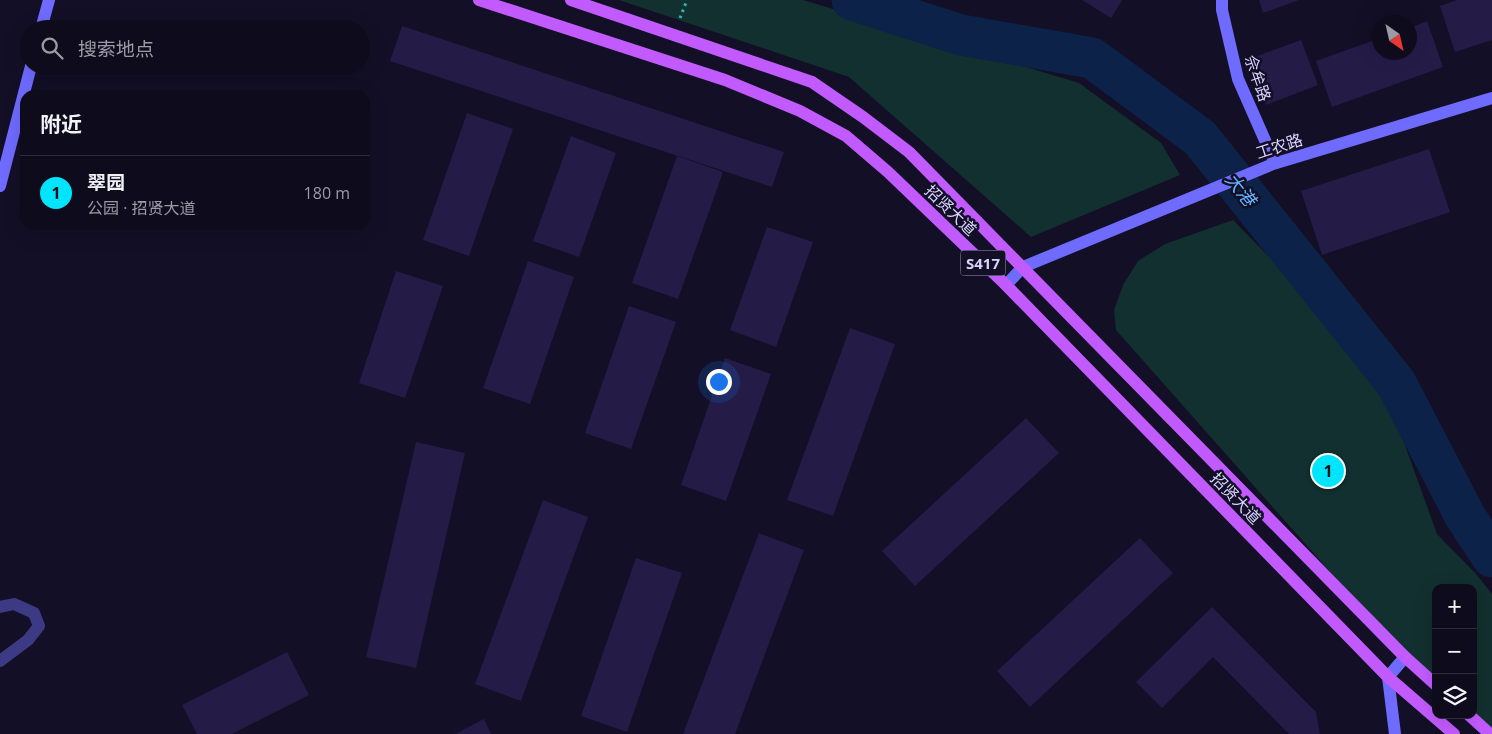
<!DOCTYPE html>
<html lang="zh">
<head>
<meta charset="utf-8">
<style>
  body { margin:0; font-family:"Open Sans","Noto Sans SC",sans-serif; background:#171425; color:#f1f3f6 }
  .controls { position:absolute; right:15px; bottom:15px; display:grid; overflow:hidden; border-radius:10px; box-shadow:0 5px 20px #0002 }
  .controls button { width:45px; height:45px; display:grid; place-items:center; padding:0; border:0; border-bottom:1px solid #2e2b3b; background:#0e0b1c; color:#f1f3f6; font:25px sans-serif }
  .compass { position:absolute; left:1372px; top:15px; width:45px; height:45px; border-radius:50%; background:#0e0b1c; box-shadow:0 5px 20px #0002; rotate:146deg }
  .you { position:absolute; left:718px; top:381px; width:18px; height:18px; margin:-12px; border:4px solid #fff; border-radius:50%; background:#1a73e8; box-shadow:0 0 0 8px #1a73e833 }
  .badge { display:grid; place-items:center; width:32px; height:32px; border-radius:50%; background:#00e5ff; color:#111; font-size:16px; font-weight:700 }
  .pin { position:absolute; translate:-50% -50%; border:2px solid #fff; box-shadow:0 1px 5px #0006 }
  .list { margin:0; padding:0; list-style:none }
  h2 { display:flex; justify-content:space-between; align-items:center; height:65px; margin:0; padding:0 20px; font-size:21px }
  h2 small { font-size:16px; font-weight:400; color:#9b9ba3 }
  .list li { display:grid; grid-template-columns:32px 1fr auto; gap:15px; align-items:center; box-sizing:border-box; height:75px; padding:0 20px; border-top:1px solid #2e2b3b }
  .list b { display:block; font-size:19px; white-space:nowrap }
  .list p { margin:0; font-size:16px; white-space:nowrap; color:#9b9ba3 }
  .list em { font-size:16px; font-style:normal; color:#9b9ba3 }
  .icon { flex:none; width:28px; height:28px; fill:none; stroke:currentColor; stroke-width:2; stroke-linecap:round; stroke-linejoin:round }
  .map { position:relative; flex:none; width:1492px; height:734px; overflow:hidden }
  .search { position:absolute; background:#0e0b1c; box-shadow:0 5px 20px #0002; left:20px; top:20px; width:350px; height:55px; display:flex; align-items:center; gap:12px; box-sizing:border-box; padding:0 18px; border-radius:28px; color:#9b9ba3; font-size:19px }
  .panel { position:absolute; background:#0e0b1c; box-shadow:0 5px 20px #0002; left:20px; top:90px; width:350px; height:140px; border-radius:15px }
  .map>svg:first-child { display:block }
  .green { fill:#12302f }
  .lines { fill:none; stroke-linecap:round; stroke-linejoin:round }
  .river { stroke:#0c2248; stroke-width:41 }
  .building { fill:#241b47 }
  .path { stroke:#2fb8b0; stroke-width:3; stroke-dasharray:2.5 4; stroke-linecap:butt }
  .lane { stroke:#3d3a85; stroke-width:12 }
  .secondary { stroke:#6f6bff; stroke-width:12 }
  .primary { stroke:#c25bff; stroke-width:12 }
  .labels { text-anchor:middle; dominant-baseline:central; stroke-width:5; stroke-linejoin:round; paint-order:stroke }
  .shield { fill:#130f26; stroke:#9e99be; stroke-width:1 }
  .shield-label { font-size:15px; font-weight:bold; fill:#d9d4ff }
  .street-label { font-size:16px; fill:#d9d4ff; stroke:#130f26 }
  .water-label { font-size:18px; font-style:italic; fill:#62b6ff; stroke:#130f26 }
</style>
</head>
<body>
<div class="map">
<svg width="1492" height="734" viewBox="0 0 1492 734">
  <rect width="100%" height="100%" fill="#130f26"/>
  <g class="green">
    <path d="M619,0H803L1079,83L1161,143L1180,175L1031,237L849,77Z"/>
    <path d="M1233,220L1280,268L1357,354L1392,409L1437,534L1477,575L1492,594V732L1473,715V588H1436V680L1362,608L1116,330L1114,310L1123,285L1138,261L1165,244Z"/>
  </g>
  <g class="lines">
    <path class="river" d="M852,0L961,35L1092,58L1200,138L1396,383L1465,516L1492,557"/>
  </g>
  <g class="building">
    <path d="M1082,0H1122L1111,18Z"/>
    <path d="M1259,0H1299L1263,13Z"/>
    <path d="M1457,0H1492V40L1455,52L1440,6Z"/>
    <path d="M1427,21L1443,67L1332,107L1316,61L1380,38V52H1410V28Z"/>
    <path d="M402,26L784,152L772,187L390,61Z"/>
    <path d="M1301,40L1318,85L1266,105L1249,59Z"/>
    <path d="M467,113L513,129L469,256L423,240Z"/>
    <path d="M571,136L616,153L579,257L533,241Z"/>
    <path d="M1429,149L1450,212L1322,255L1301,191Z"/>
    <path d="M677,156L723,172L678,299L632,283Z"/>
    <path d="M767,227L813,242L776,347L730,330Z"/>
    <path d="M528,261L574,277L530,404L483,388Z"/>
    <path d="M396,271L443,286L405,398L359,383Z"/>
    <path d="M629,306L676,322L631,449L585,433Z"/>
    <path d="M850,328L895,344L833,516L787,500Z"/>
    <path d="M725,358L771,374L726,501L681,485Z"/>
    <path d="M1026,418L1059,453L915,586L882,551Z"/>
    <path d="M416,442L465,453L416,668L366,657Z"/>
    <path d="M543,500L588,517L521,701L475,684Z"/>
    <path d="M759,533L804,550L735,734H683Z"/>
    <path d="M1140,538L1173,573L1030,707L997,671Z"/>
    <path d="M636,558L682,573L627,732L581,716Z"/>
    <path d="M1212,607L1316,712L1320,734H1289L1213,657L1162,708L1136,682Z"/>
    <path d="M287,652L309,695L232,734H197L182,705Z"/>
    <path d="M484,719L491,734H455Z"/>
  </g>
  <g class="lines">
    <path class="path" d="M680,18L687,0"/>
    <path class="lane" d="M0,607L14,604L34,613L39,626L28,640L0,661"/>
    <g class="secondary">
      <path d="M1222,0V10L1238,79L1275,163"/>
      <path d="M41,29L49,0"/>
      <path d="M0,186L31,66"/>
      <path d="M1006,285L1023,267L1273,164L1492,98"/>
      <path d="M1395,734L1388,677L1405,657"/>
    </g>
    <g class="primary">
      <path d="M479,0L725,80L800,111L846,136L888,172L1006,285L1388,677L1454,734"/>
      <path d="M571,0L812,82L863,117L909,152L1405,657L1436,685"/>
      <path d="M1469,715L1490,734"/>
    </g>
  </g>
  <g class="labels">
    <rect class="shield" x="960.5" y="250.5" width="45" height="25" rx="4"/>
    <g class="shield-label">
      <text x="983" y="263">S417</text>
    </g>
    <g class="street-label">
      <text transform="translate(1258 78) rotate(71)">佘牟路</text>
      <text transform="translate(1279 146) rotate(-18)">工农路</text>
      <text transform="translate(951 210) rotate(44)">招贤大道</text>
      <text transform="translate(1236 498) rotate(46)">招贤大道</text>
    </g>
    <g class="water-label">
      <text transform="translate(1241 189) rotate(51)">大港</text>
    </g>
  </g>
</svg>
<div class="controls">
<button>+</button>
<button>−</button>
<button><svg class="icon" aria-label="layers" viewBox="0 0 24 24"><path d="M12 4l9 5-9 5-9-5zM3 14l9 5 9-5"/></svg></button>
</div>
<svg class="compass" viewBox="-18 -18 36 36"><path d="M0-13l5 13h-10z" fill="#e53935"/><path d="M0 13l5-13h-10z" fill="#9b9ba3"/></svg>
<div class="you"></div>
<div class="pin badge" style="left:1328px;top:471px">1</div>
<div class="search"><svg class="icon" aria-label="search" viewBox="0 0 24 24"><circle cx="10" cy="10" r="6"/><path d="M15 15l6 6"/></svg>搜索地点</div>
<section class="panel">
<h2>附近<small></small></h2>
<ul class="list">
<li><span class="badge">1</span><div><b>翠园</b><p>公园 · 招贤大道</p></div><em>180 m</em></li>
</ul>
</section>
</div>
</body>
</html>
